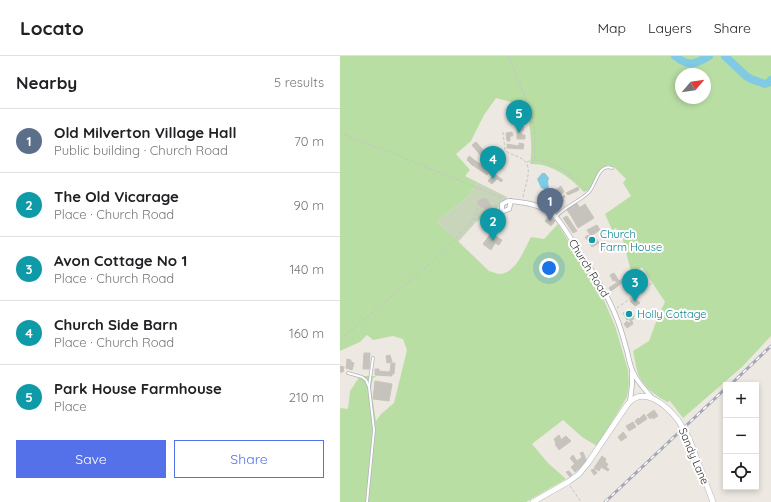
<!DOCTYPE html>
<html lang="en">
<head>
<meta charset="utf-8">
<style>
  body { margin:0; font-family:Quicksand,sans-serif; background:#f2f2f2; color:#202124 }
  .controls { position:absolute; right:12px; bottom:12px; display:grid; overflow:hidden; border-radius:0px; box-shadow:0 2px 6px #0003 }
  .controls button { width:36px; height:36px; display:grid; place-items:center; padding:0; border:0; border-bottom:1px solid #e0e0e0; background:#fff; color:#202124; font:20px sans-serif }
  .compass { position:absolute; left:335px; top:12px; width:36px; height:36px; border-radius:50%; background:#fff; box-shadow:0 2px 6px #0003; rotate:61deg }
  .you { position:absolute; left:209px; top:212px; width:14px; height:14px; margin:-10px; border:3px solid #fff; border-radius:50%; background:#1a73e8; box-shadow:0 0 0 6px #1a73e833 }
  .badge { display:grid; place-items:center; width:26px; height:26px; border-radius:50%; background:#5471e9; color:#fff; font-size:13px; font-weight:700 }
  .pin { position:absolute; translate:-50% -33px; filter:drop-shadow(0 1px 2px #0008) }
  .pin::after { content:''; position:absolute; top:21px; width:14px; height:12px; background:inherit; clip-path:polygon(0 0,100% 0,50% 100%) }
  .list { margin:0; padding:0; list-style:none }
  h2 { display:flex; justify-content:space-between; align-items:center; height:52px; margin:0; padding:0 16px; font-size:17px }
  h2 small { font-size:13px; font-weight:400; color:#757577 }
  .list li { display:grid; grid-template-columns:26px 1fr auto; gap:12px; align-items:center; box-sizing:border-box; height:64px; padding:0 16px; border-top:1px solid #e0e0e0 }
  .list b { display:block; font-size:15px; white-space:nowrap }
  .list p { margin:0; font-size:13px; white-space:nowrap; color:#757577 }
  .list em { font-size:13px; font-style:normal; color:#757577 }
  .actions { display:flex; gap:8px; padding:12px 16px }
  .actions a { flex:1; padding:9px 0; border:1px solid #5471e9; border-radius:0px; text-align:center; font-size:14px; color:#5471e9 }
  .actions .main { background:#5471e9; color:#fff }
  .icon { flex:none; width:22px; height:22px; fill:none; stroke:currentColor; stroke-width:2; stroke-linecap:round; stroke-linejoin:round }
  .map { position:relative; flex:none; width:431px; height:446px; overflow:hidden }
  header { display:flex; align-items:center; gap:24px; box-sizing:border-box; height:56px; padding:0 20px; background:#fff; border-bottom:1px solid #e0e0e0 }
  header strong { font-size:19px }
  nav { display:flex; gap:22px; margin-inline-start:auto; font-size:14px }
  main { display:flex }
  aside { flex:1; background:#fff }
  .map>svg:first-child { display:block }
  .green { fill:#b9dea4; fill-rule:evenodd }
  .cemetery { fill:#c8d5bb }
  .water { fill:#81cae4 }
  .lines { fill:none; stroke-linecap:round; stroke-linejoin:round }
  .river { stroke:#81cae4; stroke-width:8 }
  .building { fill:#c6c3bd; stroke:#c9c4bb }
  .service-casing { stroke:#b2b4bc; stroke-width:3.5 }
  .minor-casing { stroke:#b2b4bc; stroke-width:5.5 }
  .tertiary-casing { stroke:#b2b4bc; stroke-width:6 }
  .path { stroke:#c4c4c4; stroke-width:1; stroke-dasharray:3 2; stroke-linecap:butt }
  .service { stroke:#fff; stroke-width:2 }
  .minor { stroke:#fff; stroke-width:4 }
  .tertiary { stroke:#fff; stroke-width:5 }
  .rail-casing { stroke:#a5a7b6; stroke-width:3 }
  .rail { stroke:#fff; stroke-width:1.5; stroke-dasharray:4.5; stroke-linecap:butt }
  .tertiary-bridge-casing { stroke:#b2b4bc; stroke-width:6; stroke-linecap:butt }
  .tertiary-bridge { stroke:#fff; stroke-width:5 }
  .culture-dot { fill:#0f9aa8; stroke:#fff; stroke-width:1.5 }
  .labels { text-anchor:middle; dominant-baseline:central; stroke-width:4; stroke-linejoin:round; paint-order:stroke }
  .culture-label { font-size:11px; fill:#0d838f; stroke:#fff; text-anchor:start }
  .street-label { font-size:11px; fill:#2e2e2e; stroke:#fff }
</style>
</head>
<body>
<header>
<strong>Locato</strong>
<nav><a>Map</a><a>Layers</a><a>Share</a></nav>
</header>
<main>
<aside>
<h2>Nearby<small>5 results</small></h2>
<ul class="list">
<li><span class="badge" style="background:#5c6f8a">1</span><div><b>Old Milverton Village Hall</b><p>Public building · Church Road</p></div><em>70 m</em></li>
<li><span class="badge" style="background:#0f9aa8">2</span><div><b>The Old Vicarage</b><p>Place · Church Road</p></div><em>90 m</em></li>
<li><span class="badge" style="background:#0f9aa8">3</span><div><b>Avon Cottage No 1</b><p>Place · Church Road</p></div><em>140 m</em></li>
<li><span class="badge" style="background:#0f9aa8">4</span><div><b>Church Side Barn</b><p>Place · Church Road</p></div><em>160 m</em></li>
<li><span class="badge" style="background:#0f9aa8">5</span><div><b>Park House Farmhouse</b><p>Place</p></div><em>210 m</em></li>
</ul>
<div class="actions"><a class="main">Save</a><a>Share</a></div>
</aside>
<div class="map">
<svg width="431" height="446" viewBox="0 0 431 446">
  <rect width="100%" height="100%" fill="#ede8e2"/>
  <path class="green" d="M0,0H431V280L402,311L343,362L330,345L327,346C316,340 304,331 299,320C296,313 295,303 293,295L309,285L319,258L325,246L302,211L292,219L282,181L276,172L272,174L265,158L291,140L283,127L286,123L274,111L268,109L262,112L249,134L244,136C230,121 211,107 190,108C193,90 190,68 186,50L156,42L144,59L131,85L116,98L130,114L125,120L137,126L129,140L97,165L149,215C153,216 158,218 161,218C177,215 184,194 191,181L204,183L218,168L262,240L275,270L288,314L289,328L287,341L257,390L242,381L223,364L192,388L208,407L226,423L186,446H0V352L8,353L10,335L20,320H36L33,322L31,332L36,365L41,358L54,347L67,294L63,283L53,280L33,284L27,279L20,286L0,295ZM341,18H365V42H341Z"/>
  <path class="cemetery" d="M137,126L167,141L155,155L136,166L118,186L97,165L129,140Z"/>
  <path class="water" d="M202,117H205L209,122L208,126L209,132L206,134L201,132L197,123Z"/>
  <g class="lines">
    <g class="river">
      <path d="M335,0C350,12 355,8 369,0"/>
      <path d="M385,0L406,20L411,23L425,28L428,27L431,24"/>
    </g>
  </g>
  <g class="building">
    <path d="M177,69L184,70L183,75H181L182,79H185V83H177Z"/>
    <path d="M172,76L173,80H170V85H167L166,77Z"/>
    <path d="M136,86L146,97L141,100L132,89Z"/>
    <path d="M179,87L184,88L183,93L167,92V88L179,90Z"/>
    <path d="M129,100L137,106L133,110L127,104Z"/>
    <path d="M137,106L150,115L147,119L134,110Z"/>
    <path d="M150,114L154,118L152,120L148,117Z"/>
    <path d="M154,118L163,124L161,126L157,123L152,128L148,125Z"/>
    <path d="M221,130L224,136L220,139V141L221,143L224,139L225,141L223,143L224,145L219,147L213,137Z"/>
    <path d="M238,131L239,134L228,139L226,137Z"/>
    <path d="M143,142L144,144L146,142L152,151L147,155L141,149L140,150L137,146Z"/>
    <path d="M236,146L240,152L230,158L226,153Z"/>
    <path d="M245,148L254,162L238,172L230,158Z"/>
    <path d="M209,160L215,165L211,170L205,165Z"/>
    <path d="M227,160L237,175L233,177L223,162Z"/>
    <path d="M257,169L260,174L251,180L247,174Z"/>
    <path d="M151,177L162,184L159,189L155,187L151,194L143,188Z"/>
    <path d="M248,179L252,182L254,181L256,182L259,187L252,191L245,181Z"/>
    <path d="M265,188L268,192L264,194L262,190Z"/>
    <path d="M274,217L279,225L276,226L275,224L273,225L270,219Z"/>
    <path d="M285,221L297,237L292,240L282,227L271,235L269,232Z"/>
    <path d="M294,242L300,247L295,250L290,245Z"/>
    <path d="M291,254L294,260L293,261L294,263L290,265L289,263L287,264L283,257Z"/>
    <path d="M287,265L288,267L292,265L293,268L287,272L284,268Z"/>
    <path d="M24,297H30L29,313H23Z"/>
    <path d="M50,299L52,306L47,307L46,300Z"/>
    <path d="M7,303L11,304V306L14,307L12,314L6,312Z"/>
    <path d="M51,307H55L54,318H52V320L35,319V313H39V315L48,316L50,315Z"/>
    <path d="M0,310L4,311L3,316H0Z"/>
    <path d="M35,325L52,328L49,345L33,343Z"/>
    <path d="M314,354L318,360L313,363L312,361L310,363L307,359Z"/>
    <path d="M304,358L307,363L298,369L295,365L298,362L299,363Z"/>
    <path d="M293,366L296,371L289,375L286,370Z"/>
    <path d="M283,376L287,381L281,385L278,381Z"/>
    <path d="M219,379L221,383L216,387L214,383Z"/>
    <path d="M226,380L231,385L219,394L215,388Z"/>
    <path d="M243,396L247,406L235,416L231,411L235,408L230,402L233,399L237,405L242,401L240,397Z"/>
    <path d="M262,400L266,403L265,406L268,408L266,411L269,413L268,415L261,411L259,415L254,412Z"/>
    <path d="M254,413L257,417L254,419L251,414Z"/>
    <path d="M229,415L232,419L230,421L226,416Z"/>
  </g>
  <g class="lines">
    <g class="service-casing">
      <g id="service">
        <path d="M216,161C225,150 239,146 249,136C256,129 258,107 272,112"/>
        <path d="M8,317L22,321L26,324L29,331L34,374L27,446"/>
        <path d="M29,330L33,302"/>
      </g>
    </g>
    <g class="minor-casing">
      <g id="minor">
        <path d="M171,145L169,153L164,155L162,154V148L168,145C183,146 199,148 212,157C220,164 226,175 232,184C248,209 266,234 277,263C281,273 284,284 287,295C289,303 290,311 294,318C298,327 306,334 312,342"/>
        <path d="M290,345L292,329V316"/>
      </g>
    </g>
    <g class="tertiary-casing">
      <g id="tertiary">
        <path d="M349,382L373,446"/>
        <path d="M193,446L228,426L239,418L248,407L287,349C303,328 327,350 338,364"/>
      </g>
    </g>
    <g class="path">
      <path d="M168,0C177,23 189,45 194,70C196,81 194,92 195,104"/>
      <path d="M163,76L165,94C170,99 177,99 182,103C195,110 184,131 183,142"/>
      <path d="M0,77L74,106L162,142"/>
      <path d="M187,106C205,97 236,121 247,135"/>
      <path d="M199,145L201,142L221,130"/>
      <path d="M140,151H142L146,157"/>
      <path d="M133,164L139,149"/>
      <path d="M277,252L312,227"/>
      <path d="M0,284L97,202L133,164L149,156L157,147"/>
      <path d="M230,430L241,446"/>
    </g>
    <use href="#service" class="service"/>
    <use href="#minor" class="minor"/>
    <use href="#tertiary" class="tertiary"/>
    <g class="rail-casing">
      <g id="rail">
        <path d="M390,329L431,290"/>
        <path d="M265,446L386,332"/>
      </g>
    </g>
    <use href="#rail" class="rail"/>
    <g class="tertiary-bridge-casing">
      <path id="tertiary-bridge" d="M338,364L349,382"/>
    </g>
    <use href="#tertiary-bridge" class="tertiary-bridge"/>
  </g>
  <g class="culture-dot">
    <circle cx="252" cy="184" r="4"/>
    <circle cx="289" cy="258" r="4"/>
  </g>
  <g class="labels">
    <g class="culture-label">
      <text x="260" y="178">Church<tspan x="260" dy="13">Farm House</tspan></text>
      <text x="297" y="258">Holly Cottage</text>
    </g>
    <g class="street-label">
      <text transform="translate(249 212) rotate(58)">Church Road</text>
      <text transform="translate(354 400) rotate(67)">Sandy Lane</text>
    </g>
  </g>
</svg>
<div class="controls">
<button>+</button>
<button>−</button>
<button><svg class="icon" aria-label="locate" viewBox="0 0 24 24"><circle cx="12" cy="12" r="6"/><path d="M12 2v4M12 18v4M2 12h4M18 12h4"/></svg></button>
</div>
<svg class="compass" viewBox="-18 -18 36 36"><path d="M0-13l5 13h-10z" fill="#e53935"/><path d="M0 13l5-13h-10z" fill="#757577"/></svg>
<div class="you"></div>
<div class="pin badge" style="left:210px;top:165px;background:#5c6f8a">1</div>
<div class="pin badge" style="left:153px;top:185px;background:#0f9aa8">2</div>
<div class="pin badge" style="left:295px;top:246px;background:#0f9aa8">3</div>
<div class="pin badge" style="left:153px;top:123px;background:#0f9aa8">4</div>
<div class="pin badge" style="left:179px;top:77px;background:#0f9aa8">5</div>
</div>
</main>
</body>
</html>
